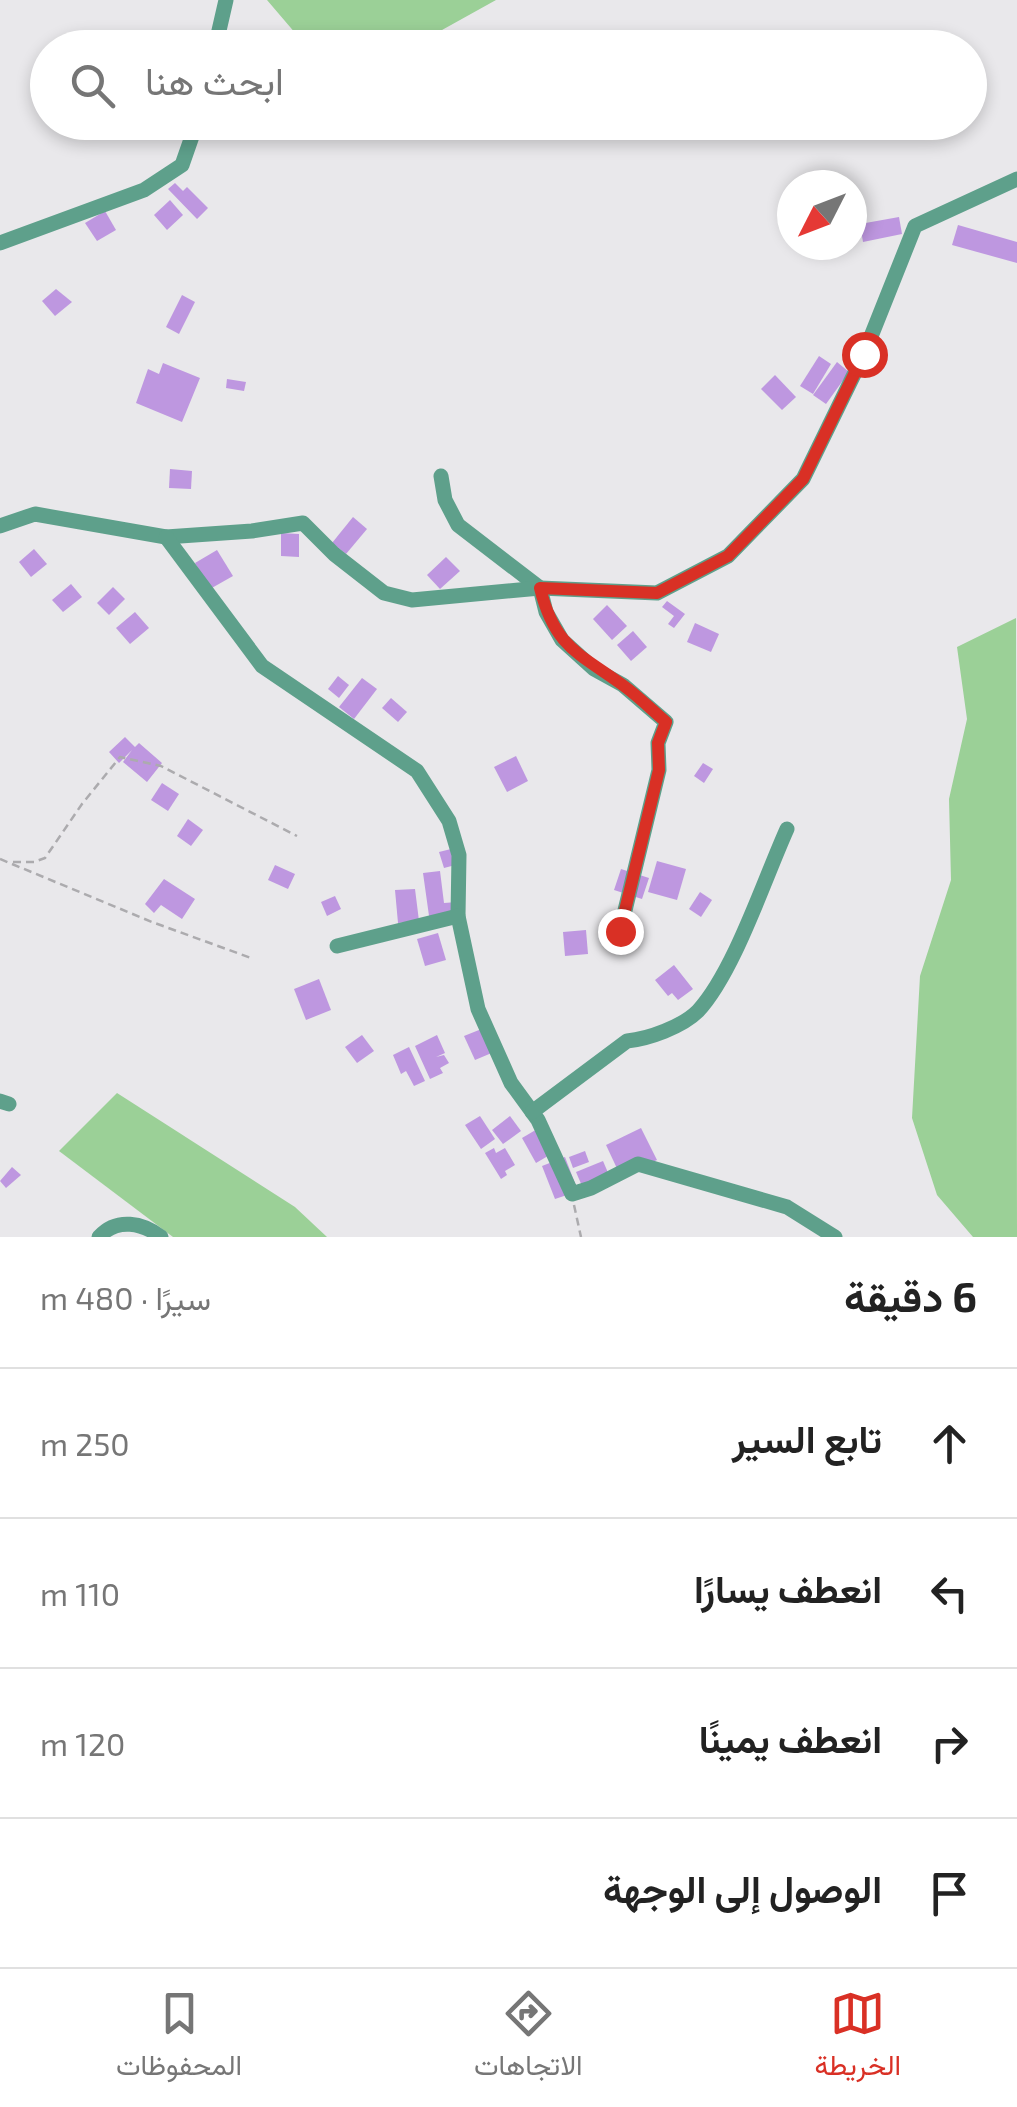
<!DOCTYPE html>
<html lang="ar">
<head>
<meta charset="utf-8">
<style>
  body { margin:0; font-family:"Exo 2",Vazirmatn,sans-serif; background:#f2f2f2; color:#222; direction:rtl }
  .compass { position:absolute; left:777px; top:170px; width:90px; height:90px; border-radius:50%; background:#fff; box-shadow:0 5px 15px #0003; rotate:228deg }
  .stop { position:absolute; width:30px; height:30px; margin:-22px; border:8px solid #d93025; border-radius:50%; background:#fff }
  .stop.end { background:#d93025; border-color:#fff; box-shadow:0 2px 10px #0008 }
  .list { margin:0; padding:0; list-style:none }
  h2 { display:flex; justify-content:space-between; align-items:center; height:130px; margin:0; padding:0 40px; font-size:42px }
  h2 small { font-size:32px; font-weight:400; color:#767676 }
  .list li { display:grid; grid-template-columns:65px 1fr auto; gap:30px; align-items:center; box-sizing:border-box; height:150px; padding:0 40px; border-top:2px solid #e0e0e0 }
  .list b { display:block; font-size:38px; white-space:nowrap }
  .list em { font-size:32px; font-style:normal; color:#767676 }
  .icon { flex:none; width:55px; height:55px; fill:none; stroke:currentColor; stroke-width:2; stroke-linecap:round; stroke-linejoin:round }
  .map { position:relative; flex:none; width:1017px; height:1237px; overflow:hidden; direction:ltr }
  .search { position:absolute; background:#fff; box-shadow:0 5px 15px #0003; left:30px; right:30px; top:30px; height:110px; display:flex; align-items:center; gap:25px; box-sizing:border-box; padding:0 35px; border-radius:55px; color:#767676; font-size:38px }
  .sheet { height:730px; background:#fff }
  nav { display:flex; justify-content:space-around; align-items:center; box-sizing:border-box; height:140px; border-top:2px solid #e0e0e0; background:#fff; font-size:28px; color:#767676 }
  nav a { display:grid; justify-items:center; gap:5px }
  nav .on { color:#d93025 }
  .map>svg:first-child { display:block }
  .green { fill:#9bd097 }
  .building { fill:#be97e0 }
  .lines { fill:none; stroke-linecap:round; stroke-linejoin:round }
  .path { stroke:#acabae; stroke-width:2.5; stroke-dasharray:8 5; stroke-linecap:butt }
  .minor { stroke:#5ea08b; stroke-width:15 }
  .route { stroke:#d93025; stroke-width:12 }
</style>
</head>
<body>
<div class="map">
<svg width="1017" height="1237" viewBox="0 0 1017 1237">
  <rect width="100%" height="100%" fill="#e9e8eb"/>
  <g class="green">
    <path d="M267,0H496L442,30L446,47L308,48Z"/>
    <path d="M1016,618L1017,1237H973L937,1195L912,1118L920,976L951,880L949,799L967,719L957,647Z"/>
    <path d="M117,1093L295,1207L327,1237H173L59,1151Z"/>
  </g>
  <g class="building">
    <path d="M175,183L183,191L187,187L208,208L197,219L168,189Z"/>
    <path d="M170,200L183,215L167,230L154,215Z"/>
    <path d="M105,211L116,230L97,241L85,223Z"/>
    <path d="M899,217L902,234L863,242L860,224Z"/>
    <path d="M958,225L1017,242V263L952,245Z"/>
    <path d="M56,289L72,302L55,316L42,301Z"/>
    <path d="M182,295L195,302L179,334L166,327Z"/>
    <path d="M819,356L831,364L813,394L800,386Z"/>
    <path d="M837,362L849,372L826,404L813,395Z"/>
    <path d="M163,363L200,378L182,422L136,403L148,369L159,374Z"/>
    <path d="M775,375L796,397L782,410L761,389Z"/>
    <path d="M227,379L246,382L244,391L226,388Z"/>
    <path d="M170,469L192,471L191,489L169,488Z"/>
    <path d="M353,517L367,529L346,554L332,543Z"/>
    <path d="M281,533L299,534V557L281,556Z"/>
    <path d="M34,549L47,564L31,577L19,562Z"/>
    <path d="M217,550L233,576L210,589L195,563Z"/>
    <path d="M446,557L460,571L440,589L427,575Z"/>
    <path d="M71,584L82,597L63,612L52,600Z"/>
    <path d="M113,587L125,599L109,615L97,603Z"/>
    <path d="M667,601L685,614L674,628L668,624L674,616L662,607Z"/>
    <path d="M607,605L627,626L612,640L593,619Z"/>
    <path d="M135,612L149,628L130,644L116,628Z"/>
    <path d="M695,623L719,634L711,652L687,642Z"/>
    <path d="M633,631L647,647L631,661L617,645Z"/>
    <path d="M338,676L349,685L339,698L328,689Z"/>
    <path d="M362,678L377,689L354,719L339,707Z"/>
    <path d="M391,698L407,712L398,722L382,708Z"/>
    <path d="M125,737L135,747L139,743L162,763L147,782L123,762L132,750L119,763L109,752Z"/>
    <path d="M516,756L528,781L507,792L494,767Z"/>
    <path d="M703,763L713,769L704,783L694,776Z"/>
    <path d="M162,783L179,794L168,811L151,800Z"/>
    <path d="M188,819L203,830L191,846L177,836Z"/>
    <path d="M459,847L463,863L444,868L439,852Z"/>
    <path d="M657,861L686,869L677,900L648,892Z"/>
    <path d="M275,865L295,874L288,889L268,880Z"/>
    <path d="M621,869L649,878L642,899L614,890Z"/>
    <path d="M440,871L444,903L457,902L458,908L430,923L423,873Z"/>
    <path d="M164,879L195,899L182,919L161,905L154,913L145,904Z"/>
    <path d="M415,889L419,921L398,923L395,890Z"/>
    <path d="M700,892L712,900L701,917L689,909Z"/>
    <path d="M335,896L341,909L327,916L321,902Z"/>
    <path d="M613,924L634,926L633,942L612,940Z"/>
    <path d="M586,930L588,954L565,956L563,932Z"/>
    <path d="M438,933L446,960L425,966L417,939Z"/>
    <path d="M674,965L693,989L678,1000L672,993L668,996L655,980Z"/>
    <path d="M319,979L331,1010L306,1020L294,989Z"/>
    <path d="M484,1028L494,1052L475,1060L464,1036Z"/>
    <path d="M362,1035L374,1051L357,1063L345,1047Z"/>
    <path d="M437,1035L445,1053L436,1057L444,1055L449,1063L440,1068L443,1073L430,1079L415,1046Z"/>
    <path d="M409,1047L425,1081L414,1086L406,1071L401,1074L393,1055Z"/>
    <path d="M480,1116L495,1139L481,1149L465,1125Z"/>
    <path d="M510,1116L521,1131L503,1144L492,1130Z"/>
    <path d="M539,1128L553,1153L536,1163L522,1138Z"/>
    <path d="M641,1128L657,1160L621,1177L606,1145Z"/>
    <path d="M494,1148L496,1153L505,1148L515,1165L505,1171L507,1175L501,1179L485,1153Z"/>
    <path d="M585,1151L589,1162L573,1168L569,1157Z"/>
    <path d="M565,1157L576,1186L573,1193L555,1199L542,1166Z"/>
    <path d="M603,1161L609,1175L585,1193L576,1172Z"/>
    <path d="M12,1167L21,1175L6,1188L0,1181Z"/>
  </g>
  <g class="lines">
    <g class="path">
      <path d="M0,859L152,922L251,958"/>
      <path d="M13,862H34L45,858L82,804L120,757L161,766L297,836"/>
      <path d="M574,1205L581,1237"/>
    </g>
    <g class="minor">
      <path d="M215,48L226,0"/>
      <path d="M0,243L144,190L182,165L197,122"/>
      <path d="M441,476L445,500L458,525L540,588L546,612L562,640L594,669L623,685L666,722L658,743L659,770L620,931"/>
      <path d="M0,526L35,514L166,537L252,531L303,523L334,554L384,593L412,600L540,588L657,593L728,556L803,479L864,354L915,226L1017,179"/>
      <path d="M166,537L262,666L417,771L449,821L459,855L458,916L478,1009L511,1083L538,1120L572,1194L591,1188L638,1164L787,1207L835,1237"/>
      <path d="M337,946L458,916"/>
      <path d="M0,1101L9,1104"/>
      <path d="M532,1112L627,1041C648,1039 682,1027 698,1011C734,972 764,880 787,829"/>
      <path d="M99,1237C117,1217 143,1223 161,1237"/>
    </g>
  </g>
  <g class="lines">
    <path class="route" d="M620,931L659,770L658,743L666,722C652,710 639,697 624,686C579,653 555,648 540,588L657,593L728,556L803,479L864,354"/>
  </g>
</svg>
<svg class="compass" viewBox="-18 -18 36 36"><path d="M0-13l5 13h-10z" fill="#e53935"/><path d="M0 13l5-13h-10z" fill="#767676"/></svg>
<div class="stop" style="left:864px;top:354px"></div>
<div class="stop end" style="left:620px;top:931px"></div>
<div class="search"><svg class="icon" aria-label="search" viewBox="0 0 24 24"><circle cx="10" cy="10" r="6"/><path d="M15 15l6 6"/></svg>ابحث هنا</div>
</div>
<section class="sheet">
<h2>6 دقيقة<small>سيرًا · 480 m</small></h2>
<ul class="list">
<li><svg class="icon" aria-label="ahead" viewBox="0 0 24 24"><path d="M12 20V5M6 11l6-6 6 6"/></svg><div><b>تابع السير</b></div><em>250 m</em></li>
<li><svg class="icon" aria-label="left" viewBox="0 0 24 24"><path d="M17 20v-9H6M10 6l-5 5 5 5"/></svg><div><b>انعطف يسارًا</b></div><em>110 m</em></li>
<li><svg class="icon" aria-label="right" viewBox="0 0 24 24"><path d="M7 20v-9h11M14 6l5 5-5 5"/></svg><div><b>انعطف يمينًا</b></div><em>120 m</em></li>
<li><svg class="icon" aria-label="arrive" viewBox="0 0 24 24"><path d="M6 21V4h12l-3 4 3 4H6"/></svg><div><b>الوصول إلى الوجهة</b></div></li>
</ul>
</section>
<nav>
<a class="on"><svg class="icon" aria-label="map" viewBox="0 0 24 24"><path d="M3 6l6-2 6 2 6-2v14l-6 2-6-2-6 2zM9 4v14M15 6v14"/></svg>الخريطة</a>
<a><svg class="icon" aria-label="directions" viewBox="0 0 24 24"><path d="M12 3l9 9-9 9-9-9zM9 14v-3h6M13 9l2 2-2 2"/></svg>الاتجاهات</a>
<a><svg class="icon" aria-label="saved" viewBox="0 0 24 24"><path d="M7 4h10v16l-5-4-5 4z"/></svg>المحفوظات</a>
</nav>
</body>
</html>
